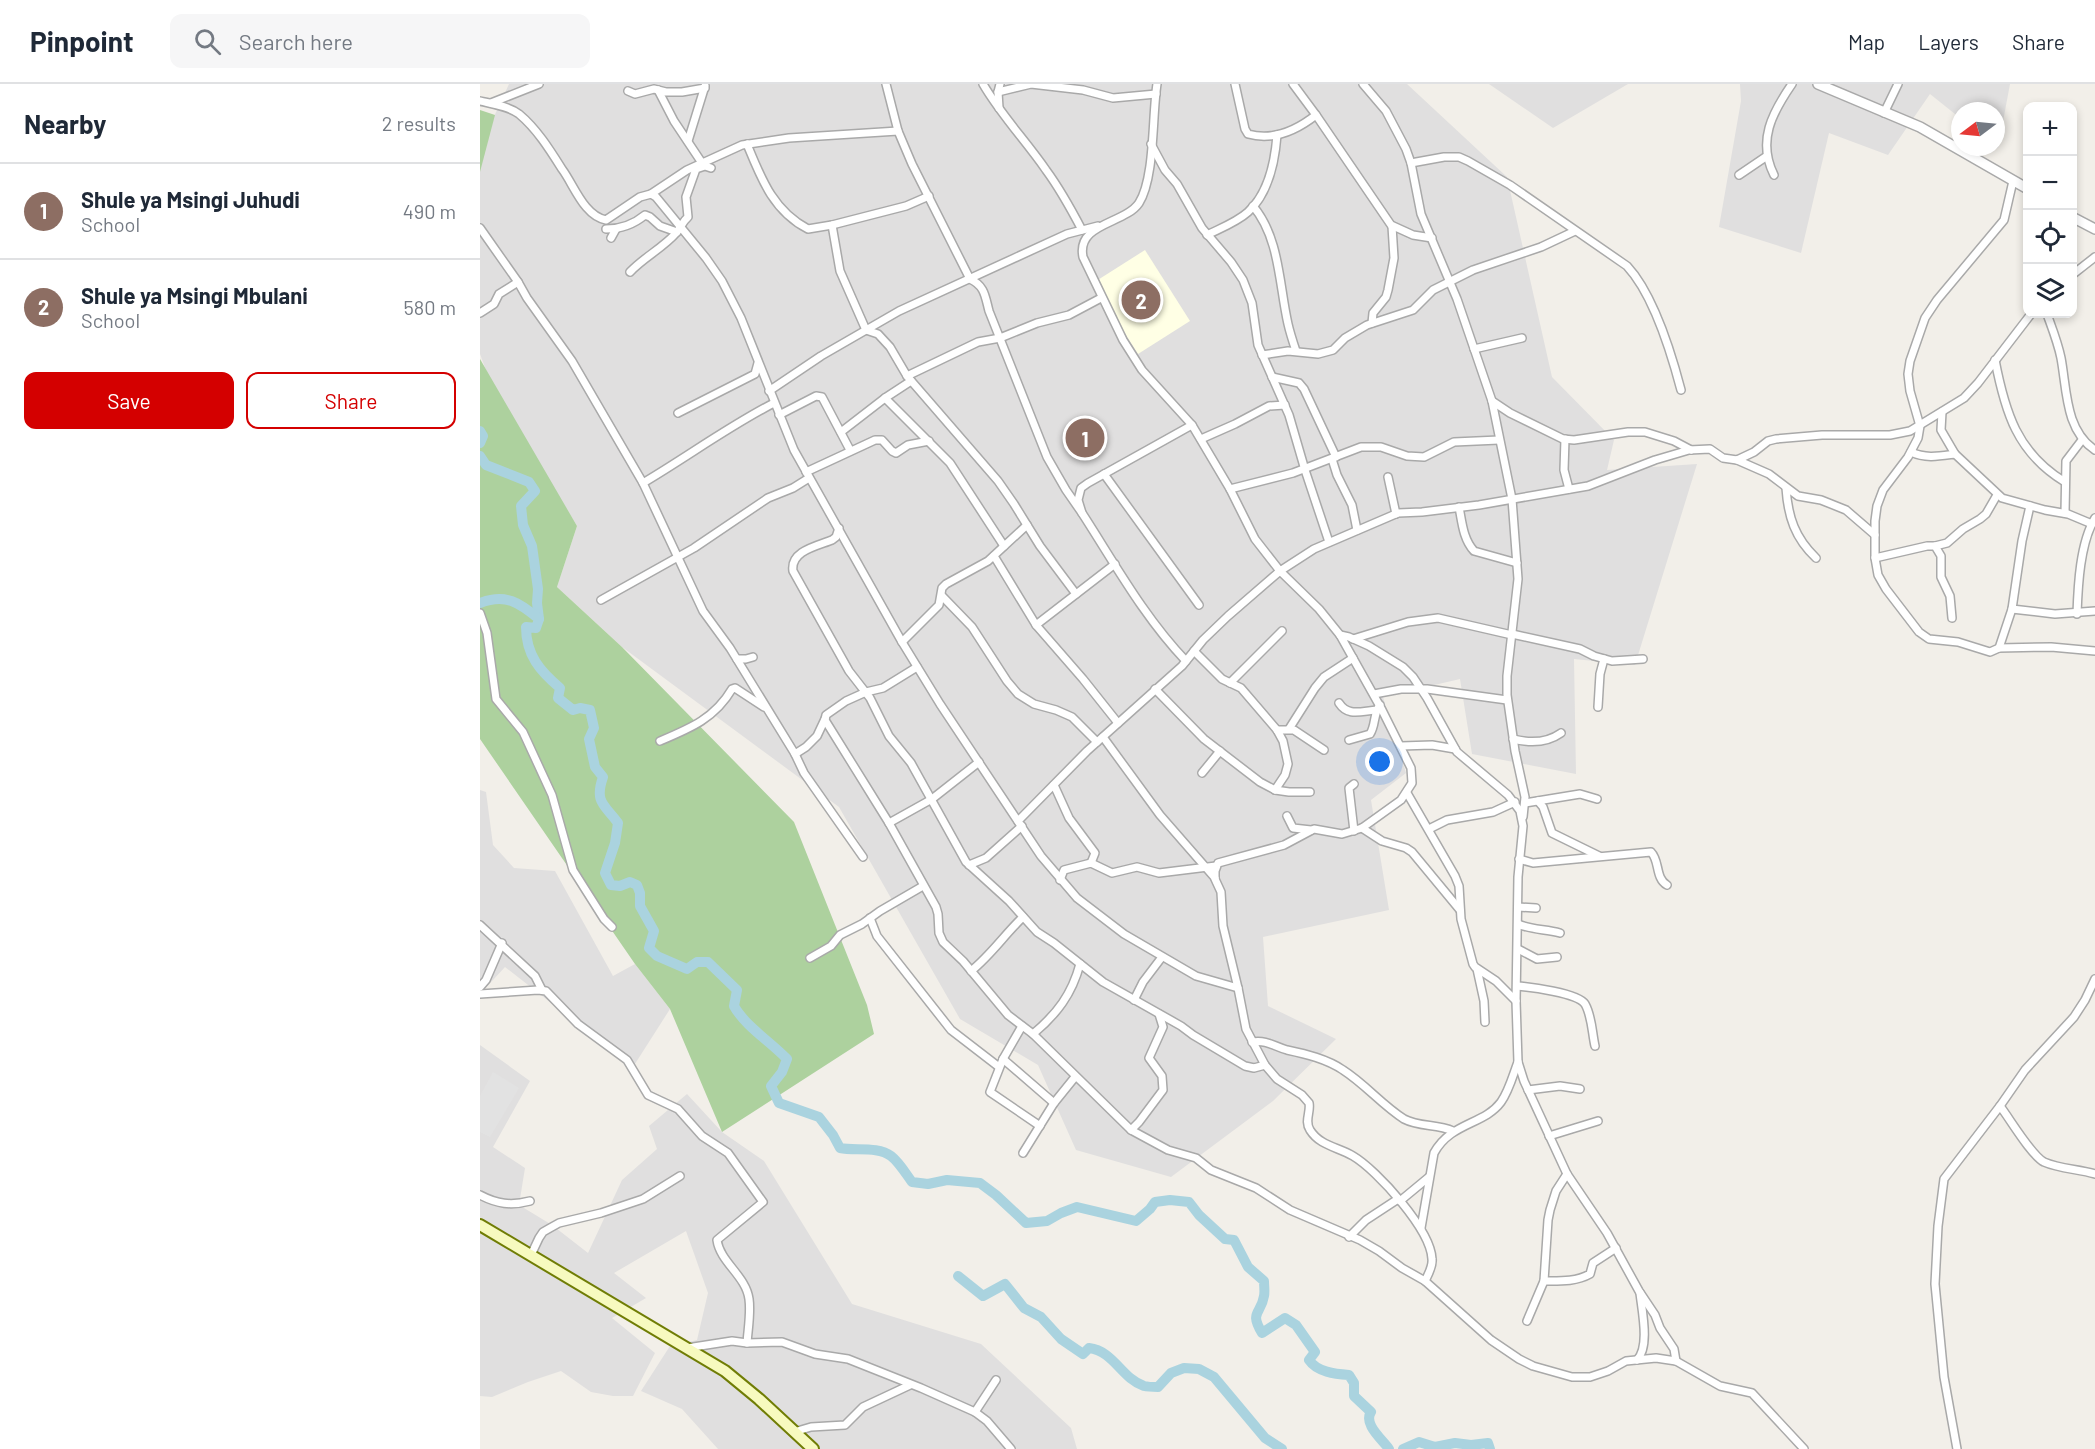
<!DOCTYPE html>
<html lang="en">
<head>
<meta charset="utf-8">
<style>
  body { margin:0; font-family:Barlow,sans-serif; background:#f6f6f7; color:#1f2937 }
  .controls { position:absolute; right:18px; top:18px; display:grid; overflow:hidden; border-radius:12px; box-shadow:0 3px 9px #0003 }
  .controls button { width:54px; height:54px; display:grid; place-items:center; padding:0; border:0; border-bottom:2px solid #e0e1e3; background:#fff; color:#1f2937; font:30px sans-serif }
  .compass { position:absolute; left:1471px; top:18px; width:54px; height:54px; border-radius:50%; background:#fff; box-shadow:0 3px 9px #0003; rotate:254deg }
  .you { position:absolute; left:900px; top:678px; width:21px; height:21px; margin:-15px; border:4px solid #fff; border-radius:50%; background:#1a73e8; box-shadow:0 0 0 9px #1a73e833 }
  .badge { display:grid; place-items:center; width:39px; height:39px; border-radius:50%; background:#d40000; color:#fff; font-size:20px; font-weight:700 }
  .pin { position:absolute; translate:-50% -50%; border:3px solid #fff; box-shadow:0 2px 6px #0006 }
  .list { margin:0; padding:0; list-style:none }
  h2 { display:flex; justify-content:space-between; align-items:center; height:78px; margin:0; padding:0 24px; font-size:26px }
  h2 small { font-size:20px; font-weight:400; color:#747a83 }
  .list li { display:grid; grid-template-columns:39px 1fr auto; gap:18px; align-items:center; box-sizing:border-box; height:96px; padding:0 24px; border-top:2px solid #e0e1e3 }
  .list b { display:block; font-size:22px; white-space:nowrap }
  .list p { margin:0; font-size:20px; white-space:nowrap; color:#747a83 }
  .list em { font-size:20px; font-style:normal; color:#747a83 }
  .actions { display:flex; gap:12px; padding:18px 24px }
  .actions a { flex:1; padding:14px 0; border:2px solid #d40000; border-radius:12px; text-align:center; font-size:21px; color:#d40000 }
  .actions .main { background:#d40000; color:#fff }
  .icon { flex:none; width:33px; height:33px; fill:none; stroke:currentColor; stroke-width:2; stroke-linecap:round; stroke-linejoin:round }
  .map { position:relative; flex:none; width:1615px; height:1365px; overflow:hidden }
  header { display:flex; align-items:center; gap:36px; box-sizing:border-box; height:84px; padding:0 30px; background:#fff; border-bottom:2px solid #e0e1e3 }
  header strong { font-size:28px }
  nav { display:flex; gap:33px; margin-inline-start:auto; font-size:21px }
  .search { width:420px; height:54px; background:#f6f6f7; display:flex; align-items:center; gap:15px; box-sizing:border-box; padding:0 21px; border-radius:12px; color:#747a83; font-size:22px }
  main { display:flex }
  aside { flex:1; background:#fff }
  .map>svg:first-child { display:block }
  .residential { fill:#e0dfdf }
  .education { fill:#ffffe5 }
  .forest { fill:#add19e }
  .parking { fill:#e2e2e2 }
  .lines { fill:none; stroke-linecap:round; stroke-linejoin:round }
  .river { stroke:#aad3df; stroke-width:10 }
  .minor-casing { stroke:#a9a9a9; stroke-width:10 }
  .tertiary-casing { stroke:#a9a9a9; stroke-width:12 }
  .secondary-casing { stroke:#707d05; stroke-width:14 }
  .minor { stroke:#fff; stroke-width:7 }
  .tertiary { stroke:#fff; stroke-width:9 }
  .secondary { stroke:#f7fabf; stroke-width:10 }
</style>
</head>
<body>
<header>
<strong>Pinpoint</strong>
<div class="search"><svg class="icon" aria-label="search" viewBox="0 0 24 24"><circle cx="10" cy="10" r="6"/><path d="M15 15l6 6"/></svg>Search here</div>
<nav><a>Map</a><a>Layers</a><a>Share</a></nav>
</header>
<main>
<aside>
<h2>Nearby<small>2 results</small></h2>
<ul class="list">
<li><span class="badge" style="background:#8d6e63">1</span><div><b>Shule ya Msingi Juhudi</b><p>School</p></div><em>490 m</em></li>
<li><span class="badge" style="background:#8d6e63">2</span><div><b>Shule ya Msingi Mbulani</b><p>School</p></div><em>580 m</em></li>
</ul>
<div class="actions"><a class="main">Save</a><a>Share</a></div>
</aside>
<div class="map">
<svg width="1615" height="1365" viewBox="0 0 1615 1365">
  <rect width="100%" height="100%" fill="#f2efe9"/>
  <g class="residential">
    <path d="M29,0H927L1027,93L1072,293L1134,356L1127,386L1217,380L1155,581L1094,575L1096,690L992,670L980,595L903,613L926,689L891,716L909,826L783,853L788,922L856,955L793,1017L691,1093L596,1066L558,981L480,935L359,723L142,563L77,503L97,442L11,300L0,270V63Z"/>
    <path d="M1009,0H1148L1073,44Z"/>
    <path d="M1260,0H1530L1518,64L1516,63V27H1480V34L1450,10L1408,71L1349,49L1321,169L1239,143L1261,17Z"/>
    <path d="M0,706L6,708L13,761L34,784L75,787L133,892L155,880L190,925L153,983L25,883L0,910Z"/>
    <path d="M0,961L50,997L13,1063L45,1084L39,1121L72,1141L108,1169L142,1096L177,1065L169,1042L207,1010L242,1048L284,1077L372,1220L501,1260L591,1344L597,1365H238L202,1325L161,1307L190,1262L217,1256L228,1209L206,1147L134,1189L166,1214L132,1234L175,1269L153,1312H133L111,1308L81,1287L48,1298L12,1313L0,1312Z"/>
  </g>
  <path class="education" d="M665,166L710,237L658,270L613,199Z"/>
  <g class="forest">
    <path d="M0,26L15,31L0,88Z"/>
    <path d="M0,275L97,442L77,503L142,563L314,738L387,921L394,950L242,1048L190,925L155,880L0,655Z"/>
  </g>
  <path class="parking" d="M13,988L39,1004L10,1053L0,1048V1012Z"/>
  <g class="lines">
    <g class="river">
      <path d="M0,347L3,352L0,359"/>
      <path d="M0,372L6,381L49,398L55,407L41,422L43,441L52,462L58,505L57,519L59,535"/>
      <path d="M0,519C26,509 40,519 59,535L56,544L46,543C46,571 60,587 80,604L78,614L93,626L100,624L110,626L114,644L109,655L115,683L123,693C114,719 125,721 138,739L135,759L125,789L131,801L140,802L150,798L157,801L160,809V822L174,847L169,864L177,872L207,885L217,878H228L257,906L254,922C265,942 291,958 307,975L302,988L291,1002L299,1019L339,1033L353,1051L360,1064C375,1067 398,1062 411,1072C419,1078 426,1090 432,1098L448,1100L467,1096L500,1099L516,1111L546,1139L567,1137L581,1129L597,1123L656,1137L670,1125L675,1118L690,1116L709,1118L719,1131L745,1155L754,1156L768,1183L784,1197C784,1202 785,1208 784,1212C781,1231 769,1227 782,1249L805,1234L816,1241L835,1268L829,1276C837,1288 855,1290 869,1291L874,1299V1312L891,1328C883,1340 902,1355 909,1365"/>
      <path d="M478,1192L503,1212L525,1200L544,1224L561,1233L581,1255L603,1270L609,1264C634,1267 641,1294 664,1302C668,1303 674,1303 678,1303L691,1289L704,1284L719,1285L734,1293L785,1354L802,1365"/>
      <path d="M923,1365L939,1358L955,1363L975,1359L991,1361L1008,1359L1010,1365"/>
    </g>
    <g class="minor-casing">
      <g id="minor">
        <path d="M406,0L418,47L432,80L490,195C505,202 505,212 509,227L567,373L586,406L602,429"/>
        <path d="M503,0C521,31 546,57 566,86C580,105 591,125 602,146"/>
        <path d="M677,0C672,32 675,94 659,119C645,140 596,139 603,173L643,256L662,286L712,341L750,405L775,455L800,487L839,525L860,551L902,626L931,684L932,699L921,716L882,744L862,750L834,745L804,761L738,779L735,787V795L741,808L743,842L758,904L766,945L785,981L797,995L822,1011L829,1019C831,1028 824,1037 830,1046C840,1062 858,1063 873,1072C897,1086 951,1146 952,1175C953,1182 948,1191 945,1197"/>
        <path d="M755,0L765,45L768,50C793,57 817,46 836,31"/>
        <path d="M813,0L836,31L911,141L933,151L952,154"/>
        <path d="M883,0L906,27L926,65L931,79L941,130L977,215L1012,317L1032,415L1038,495L1027,592V611L1035,667L1045,713L1043,733"/>
        <path d="M178,6L194,37L222,79"/>
        <path d="M148,7L155,10L174,5L186,8H202L225,4"/>
        <path d="M518,8L551,0L603,6L633,14L676,10"/>
        <path d="M0,17C13,20 28,22 39,30C57,45 70,66 82,85C94,101 104,132 126,136L160,113L171,110L176,113L226,174L242,197L261,234L314,366L422,558L460,620L561,772L597,814L644,850L716,892L758,904"/>
        <path d="M11,19L59,0"/>
        <path d="M519,24L518,8L520,0"/>
        <path d="M1404,29L1418,0"/>
        <path d="M208,57L225,2"/>
        <path d="M267,60C281,94 293,127 328,145L352,141L426,122L449,112"/>
        <path d="M671,60L685,86L697,100L722,144L751,178L763,196L772,219L778,261L809,331L825,386L849,458"/>
        <path d="M931,79L964,73H979L988,77L1030,101L1147,182C1174,211 1191,268 1201,306"/>
        <path d="M1259,91L1287,72"/>
        <path d="M1294,91C1277,57 1292,29 1312,0"/>
        <path d="M1533,97L1524,136L1457,216L1445,234L1430,277L1428,290L1430,307L1440,342L1438,354L1428,373L1403,406L1397,422L1395,437V474L1398,491L1406,505L1439,548L1449,555L1478,558L1510,568L1519,564L1532,525L1542,457L1550,422"/>
        <path d="M171,110L207,86L262,61L309,54L418,47"/>
        <path d="M773,122C800,154 799,201 808,240C810,249 813,258 816,267"/>
        <path d="M352,141L360,187L386,246L398,250L410,263L427,292L518,397L534,420L560,462L596,510"/>
        <path d="M0,144L38,198L47,214L92,277L163,399L223,527L250,564L315,670L324,689L383,773"/>
        <path d="M126,145C141,145 153,141 165,131L170,133L180,142L197,148"/>
        <path d="M727,151C741,144 757,138 768,128C789,109 795,78 797,51"/>
        <path d="M131,154L136,145"/>
        <path d="M150,188C164,173 183,164 196,149C201,144 202,138 208,133L206,113L216,85L225,82L231,84"/>
        <path d="M1592,191L1615,173"/>
        <path d="M0,229L14,220L19,210L38,198"/>
        <path d="M1567,230C1572,244 1578,259 1581,274C1587,306 1585,346 1615,366"/>
        <path d="M892,239L893,229L906,213L908,206L914,174L912,142"/>
        <path d="M994,265L1042,254"/>
        <path d="M782,271L808,267L838,270L853,266L865,254L887,241L933,226L953,206L993,186L1061,163L1095,147"/>
        <path d="M1515,276C1525,328 1537,369 1585,398"/>
        <path d="M427,292L498,258L520,254L557,239L589,231L621,214"/>
        <path d="M792,293L819,299L824,305L856,373"/>
        <path d="M289,307L341,272L419,227L587,150L618,142"/>
        <path d="M405,314L470,379L524,462"/>
        <path d="M1012,317L1030,329L1083,355L1094,356L1148,348H1165L1194,357L1211,366"/>
        <path d="M1462,328L1461,346L1475,370"/>
        <path d="M198,329L275,290L278,279"/>
        <path d="M299,331L336,312L342,313L370,366"/>
        <path d="M361,348L405,314L431,297"/>
        <path d="M721,355L755,340L789,322L805,321"/>
        <path d="M1085,355L1084,386L1089,405"/>
        <path d="M1431,368C1446,375 1460,372 1475,370L1522,414L1565,426L1588,430L1612,440"/>
        <path d="M852,375L857,391L872,421L877,446"/>
        <path d="M1257,376L1289,390L1318,412L1341,416L1366,426L1395,451"/>
        <path d="M326,388L395,356H402L412,367L416,369L428,361L449,357"/>
        <path d="M624,390L719,521"/>
        <path d="M908,393L916,430"/>
        <path d="M163,399C207,373 249,342 294,319"/>
        <path d="M1306,404C1308,433 1315,454 1336,474"/>
        <path d="M750,405L813,389L881,363H901L927,372L944,373L974,358L1019,356"/>
        <path d="M979,423C982,438 983,455 994,467L1037,479"/>
        <path d="M1585,429L1586,377L1602,356"/>
        <path d="M359,444L356,453L352,456C337,462 310,467 313,487L369,587L390,614L409,652L431,679L486,778L529,817L557,848L574,859L623,898L701,942L713,951L765,982L774,984L785,981"/>
        <path d="M1455,462L1467,459L1483,445L1500,435L1506,430L1517,411"/>
        <path d="M514,472L556,541L603,595L638,639"/>
        <path d="M1395,474L1447,462H1455L1461,472V493L1470,512L1472,534"/>
        <path d="M462,512L492,543L527,597L538,610L554,620L576,626L592,633L617,658"/>
        <path d="M121,516L214,464L288,414L313,404L329,394"/>
        <path d="M1532,525L1575,530L1615,527"/>
        <path d="M0,529L7,549L16,615L43,648L72,711L93,786L124,835L132,843"/>
        <path d="M1597,530C1598,501 1600,459 1615,434"/>
        <path d="M556,541L635,480"/>
        <path d="M1032,550L1100,565L1114,572L1132,577L1163,575"/>
        <path d="M860,551L869,553L889,562L923,583L933,593L947,614L977,668L1028,711L1040,727L1043,742L1038,793L1036,917L1038,978L1044,997L1087,1090L1127,1149L1159,1207L1175,1231L1180,1244L1194,1265L1196,1277"/>
        <path d="M873,555L928,538L958,534L1032,551"/>
        <path d="M422,558L459,521L462,504L466,500L508,477L547,441"/>
        <path d="M1519,564L1571,563L1615,567"/>
        <path d="M714,567L742,595L761,604L797,646L803,657L808,680L805,691L795,706"/>
        <path d="M257,575H266L273,573"/>
        <path d="M706,577C664,533 635,480 602,429L598,416L601,404L608,399L712,341"/>
        <path d="M437,583L403,604L386,608L366,617L346,631L345,636L409,739L456,823L458,830L459,849L463,858L483,877L528,931L553,950L651,1046L688,1066L716,1074L731,1086L776,1104L810,1126L880,1156L899,1167L922,1184L945,1197L1011,1256L1039,1275L1053,1282L1092,1293H1110L1128,1287L1146,1277L1176,1274L1196,1277L1240,1302L1272,1309L1324,1365"/>
        <path d="M750,599L802,547"/>
        <path d="M675,605L724,655L780,698L795,706L809,708H830"/>
        <path d="M894,610L921,605H947L1027,616"/>
        <path d="M859,619C868,633 881,627 897,626"/>
        <path d="M1118,623L1120,590L1124,575"/>
        <path d="M809,645L835,604L844,593L873,574"/>
        <path d="M797,646H814L844,666"/>
        <path d="M623,653L680,731L735,794"/>
        <path d="M1033,655C1049,659 1067,659 1081,649"/>
        <path d="M869,656L890,650C896,641 893,630 900,621"/>
        <path d="M180,657C211,644 235,634 252,605L255,604L284,623"/>
        <path d="M921,662L952,661L975,665"/>
        <path d="M315,670L326,663L337,652L345,635"/>
        <path d="M722,689L740,667"/>
        <path d="M874,700L869,704L874,747"/>
        <path d="M574,701L589,734L615,769L611,779"/>
        <path d="M927,709L975,792L979,802L981,835L993,880L995,883L1016,897L1036,917"/>
        <path d="M1058,717L1063,723L1072,749L1119,772"/>
        <path d="M1045,719L1100,710L1117,715"/>
        <path d="M807,732L813,744L831,746"/>
        <path d="M538,737L607,667L702,582L723,556L748,532L800,487L834,465L918,429L942,428L999,421L1108,402L1175,376L1209,366L1230,365L1243,374L1257,376L1274,368L1288,357L1296,355L1342,351H1410L1430,347L1484,314L1498,299L1551,230"/>
        <path d="M409,739L452,715L499,678"/>
        <path d="M882,744L902,757L926,764L932,768L980,826"/>
        <path d="M949,745L967,736L1013,728L1035,718"/>
        <path d="M1039,775L1053,779L1171,768C1180,777 1175,794 1187,801"/>
        <path d="M489,781L506,774L542,742"/>
        <path d="M580,796L584,786L611,779L632,789L657,783L679,789L736,782"/>
        <path d="M1038,823L1056,824"/>
        <path d="M390,834L397,852L471,946L519,983"/>
        <path d="M1038,840C1051,846 1066,845 1080,849"/>
        <path d="M0,841L55,892L62,906"/>
        <path d="M1038,865L1057,875L1077,873"/>
        <path d="M330,874L351,862L360,851L382,840L400,827L443,802"/>
        <path d="M997,885L1004,917L1005,938"/>
        <path d="M491,887C511,871 525,850 543,833"/>
        <path d="M1037,902C1050,903 1098,909 1105,920C1112,932 1112,949 1115,962"/>
        <path d="M0,903L6,896L22,859"/>
        <path d="M0,910L58,906L66,907L98,940L147,976L168,1011L198,1025L222,1052L248,1069L283,1118L237,1156C240,1178 266,1192 269,1215C271,1229 268,1245 267,1259"/>
        <path d="M654,916L663,898L682,873"/>
        <path d="M542,942L523,975L510,1008L560,1042"/>
        <path d="M553,950C577,930 592,910 600,880"/>
        <path d="M772,958C788,956 793,962 807,966C826,970 847,975 863,986C885,1000 902,1021 924,1035C939,1043 957,1040 973,1047"/>
        <path d="M523,975L574,1019"/>
        <path d="M1048,1006L1080,1002L1100,1005"/>
        <path d="M1520,1022C1530,1035 1551,1071 1564,1078C1580,1085 1599,1085 1615,1090"/>
        <path d="M651,1046L659,1038L683,1006L682,992L669,974L683,943L679,930"/>
        <path d="M1069,1052L1118,1037"/>
        <path d="M543,1069L574,1019L595,993"/>
        <path d="M0,1111C17,1120 31,1122 50,1117"/>
        <path d="M920,1117L949,1093"/>
        <path d="M941,1144L954,1069C971,1038 1004,1041 1021,1018C1029,1007 1033,991 1038,978"/>
        <path d="M869,1153L886,1136L918,1115"/>
        <path d="M51,1171L59,1154L63,1148L70,1144L79,1139L121,1129L163,1115L200,1092"/>
        <path d="M1064,1197C1079,1197 1096,1198 1110,1190L1113,1179L1136,1164"/>
        <path d="M1047,1237L1064,1197L1068,1136L1070,1126L1076,1107L1087,1090"/>
        <path d="M207,1264L252,1257L267,1259L302,1258L335,1270L368,1275L441,1304L495,1328L507,1337L531,1365"/>
        <path d="M1157,1276C1170,1263 1162,1227 1160,1209"/>
        <path d="M495,1328L516,1296"/>
        <path d="M314,1348L331,1343L365,1341L383,1323L430,1301"/>
        <path d="M1477,1365L1464,1293L1455,1200L1458,1142L1464,1095L1520,1022L1545,986L1594,933L1605,916L1615,895"/>
      </g>
    </g>
    <g class="tertiary-casing">
      <g id="tertiary">
        <path d="M1338,0L1440,43L1548,105"/>
        <path d="M1592,133L1615,145"/>
      </g>
    </g>
    <g class="secondary-casing">
      <path id="secondary" d="M0,1141L245,1287L279,1315L333,1365"/>
    </g>
    <use href="#minor" class="minor"/>
    <use href="#tertiary" class="tertiary"/>
    <use href="#secondary" class="secondary"/>
  </g>
</svg>
<div class="controls">
<button>+</button>
<button>−</button>
<button><svg class="icon" aria-label="locate" viewBox="0 0 24 24"><circle cx="12" cy="12" r="6"/><path d="M12 2v4M12 18v4M2 12h4M18 12h4"/></svg></button>
<button><svg class="icon" aria-label="layers" viewBox="0 0 24 24"><path d="M12 4l9 5-9 5-9-5zM3 14l9 5 9-5"/></svg></button>
</div>
<svg class="compass" viewBox="-18 -18 36 36"><path d="M0-13l5 13h-10z" fill="#e53935"/><path d="M0 13l5-13h-10z" fill="#747a83"/></svg>
<div class="you"></div>
<div class="pin badge" style="left:605px;top:354px;background:#8d6e63">1</div>
<div class="pin badge" style="left:661px;top:216px;background:#8d6e63">2</div>
</div>
</main>
</body>
</html>
